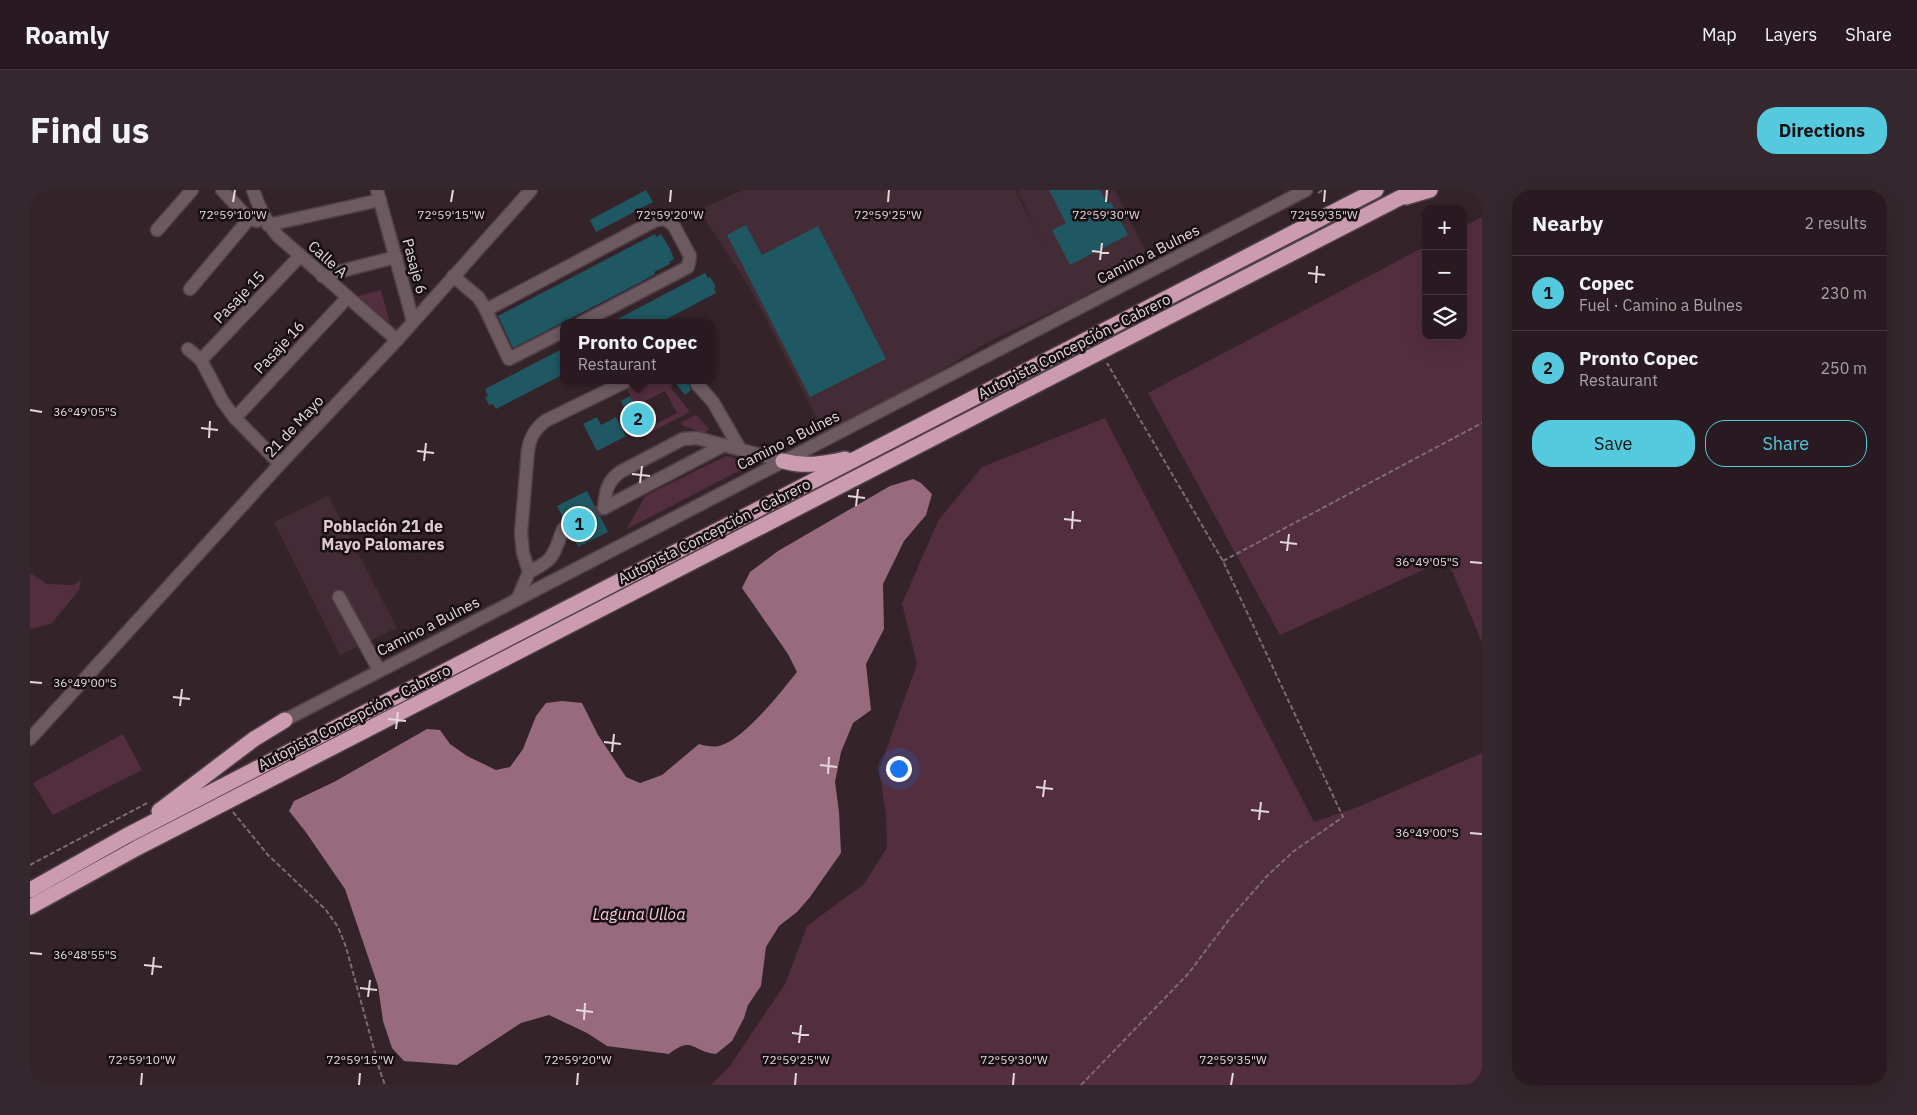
<!DOCTYPE html>
<html lang="en">
<head>
<meta charset="utf-8">
<style>
  body { margin:0; font-family:"IBM Plex Sans",sans-serif; background:#34272d; color:#f1f3f6 }
  .controls { position:absolute; right:15px; top:15px; display:grid; overflow:hidden; border-radius:10px; box-shadow:0 5px 20px #0002 }
  .controls button { width:45px; height:45px; display:grid; place-items:center; padding:0; border:0; border-bottom:1px solid #44383e; background:#281a20; color:#f1f3f6; font:25px sans-serif }
  .you { position:absolute; left:868px; top:578px; width:18px; height:18px; margin:-12px; border:4px solid #fff; border-radius:50%; background:#1a73e8; box-shadow:0 0 0 8px #1a73e833 }
  .badge { display:grid; place-items:center; width:32px; height:32px; border-radius:50%; background:#55cadf; color:#111; font-size:16px; font-weight:700 }
  .pin { position:absolute; translate:-50% -50%; border:2px solid #fff; box-shadow:0 1px 5px #0006 }
  .popup { position:absolute; left:530px; top:129px; width:155px; height:65px; box-sizing:border-box; display:grid; place-content:center; border-radius:10px; background:#281a20; filter:drop-shadow(0 1px 4px #0005); font-size:16px; white-space:nowrap; color:#a5a1a5 }
  .popup b { font-size:19px; color:#f1f3f6 }
  .popup::after { content:''; position:absolute; left:50%; top:100%; margin-left:-10px; border:10px solid transparent; border-top-color:#281a20 }
  .list { margin:0; padding:0; list-style:none }
  h2 { display:flex; justify-content:space-between; align-items:center; height:65px; margin:0; padding:0 20px; font-size:21px }
  h2 small { font-size:16px; font-weight:400; color:#a5a1a5 }
  .list li { display:grid; grid-template-columns:32px 1fr auto; gap:15px; align-items:center; box-sizing:border-box; height:75px; padding:0 20px; border-top:1px solid #44383e }
  .list b { display:block; font-size:19px; white-space:nowrap }
  .list p { margin:0; font-size:16px; white-space:nowrap; color:#a5a1a5 }
  .list em { font-size:16px; font-style:normal; color:#a5a1a5 }
  .actions { display:flex; gap:10px; padding:15px 20px }
  .actions a { flex:1; padding:11px 0; border:1px solid #55cadf; border-radius:20px; text-align:center; font-size:18px; color:#55cadf }
  .actions .main { background:#55cadf; color:#111 }
  .icon { flex:none; width:28px; height:28px; fill:none; stroke:currentColor; stroke-width:2; stroke-linecap:round; stroke-linejoin:round }
  .map { position:relative; flex:none; width:1452px; height:895px; overflow:hidden; border-radius:20px }
  header { display:flex; align-items:center; gap:30px; box-sizing:border-box; height:70px; padding:0 25px; background:#281a20; border-bottom:1px solid #44383e }
  header strong { font-size:24px }
  nav { display:flex; gap:28px; margin-inline-start:auto; font-size:18px }
  .intro { display:flex; align-items:center; justify-content:space-between; box-sizing:border-box; height:120px; padding:0 30px }
  h1 { margin:0; font-size:35px }
  .button { padding:12px 22px; border-radius:20px; background:#55cadf; color:#111; font-size:18px; font-weight:700 }
  main { display:flex; gap:30px; padding:0 30px }
  aside { flex:1; background:#281a20; border-radius:20px; box-shadow:0 5px 20px #0002 }
  .map>svg:first-child { display:block }
  .built { fill:#442c36 }
  .green { fill:#532e3e }
  .water { fill:#976b7d }
  .building { fill:#1f5862 }
  .lines { fill:none; stroke-linecap:round; stroke-linejoin:round }
  .minor-tunnel { stroke:#4f3e45; stroke-width:12; stroke-dasharray:12 6; stroke-linecap:butt }
  .minor-casing { stroke:#514047; stroke-width:15 }
  .highway-casing { stroke:#514047; stroke-width:18 }
  .path { stroke:#7c6c72; stroke-width:2; stroke-dasharray:5 2.5; stroke-linecap:butt }
  .minor { stroke:#6d5a61; stroke-width:12 }
  .highway { stroke:#cb9caf; stroke-width:15 }
  .ticks { fill:none; stroke:#e5d8dd; stroke-width:2 }
  .labels { text-anchor:middle; dominant-baseline:central; stroke-width:5; stroke-linejoin:round; paint-order:stroke }
  .street-label { font-size:15px; fill:#e5d8dd; stroke:#170f12 }
  .neighbourhood-label { font-size:16px; font-weight:bold; fill:#e1c9d2; stroke:#170f12 }
  .water-label { font-size:16px; font-style:italic; fill:#f8cbdd; stroke:#170f12 }
  .ticks-label { font-size:12px; text-anchor:middle; fill:#e5d8dd; stroke:#170f12; stroke-width:5; stroke-linejoin:round; paint-order:stroke }
</style>
</head>
<body>
<header>
<strong>Roamly</strong>
<nav><a>Map</a><a>Layers</a><a>Share</a></nav>
</header>
<div class="intro"><h1>Find us</h1><a class="button">Directions</a></div>
<main>
<div class="map">
<svg width="1452" height="895" viewBox="0 0 1452 895">
  <rect width="100%" height="100%" fill="#35232a"/>
  <g class="built">
    <path d="M713,0H985L1012,52L987,0H1085L1120,70L1043,112L958,152L879,200L795,244L720,98L669,20Z"/>
    <path d="M298,306L367,438L310,465L244,332Z"/>
  </g>
  <g class="green">
    <path d="M1452,27V452L1417,369L1250,445L1118,203L1396,56V146H1433V37Z"/>
    <path d="M351,100L360,133L328,106Z"/>
    <path d="M608,190C620,190 632,188 642,195L641,198L660,222L606,250L604,245L647,223L635,201L606,216L595,196Z"/>
    <path d="M666,225L679,239L675,243L653,236L651,232Z"/>
    <path d="M1075,228L1284,632L1328,617L1452,563V895H681L699,877L755,794L777,736L834,694L857,658L856,625L849,580L887,474L872,414L908,331L952,277Z"/>
    <path d="M696,266L724,273L597,339L615,306Z"/>
    <path d="M0,383L17,394L43,395L51,390L49,400L21,434L0,439Z"/>
    <path d="M93,544L112,580L23,625L3,593Z"/>
  </g>
  <path class="water" d="M883,289L891,293L902,304L896,325L874,351L853,394L854,439L836,474L841,520L823,533L811,562L805,592L809,622L811,663L780,707L767,722L749,736L736,757L731,796L718,815L714,828L702,851L686,864C662,862 663,845 639,864L577,856L557,843L519,825L491,833L427,875L374,871L362,858L353,831L348,796L315,699L275,641L259,621L264,611L304,592L397,539L410,540L420,554L437,566L466,580L480,577L493,559L506,526L516,513L532,511L552,513L568,545L596,587L610,593L632,585L669,554C677,556 684,558 692,555C715,548 751,502 767,482L758,464L712,398L720,382L748,361L860,296Z"/>
  <g class="building">
    <path d="M616,0L623,12L566,42L560,30Z"/>
    <path d="M1019,0H1070L1078,14L1081,12L1098,45L1040,75L1022,40L1036,33Z"/>
    <path d="M716,35L732,65L788,36L856,169L780,207L697,45Z"/>
    <path d="M625,44L626,47L631,44L640,59L644,69L639,72L640,74L624,82L625,84L611,92L483,158L468,126Z"/>
    <path d="M675,83L678,88L680,87L686,97L684,98L686,103L629,133H580Z"/>
    <path d="M534,158V184L466,219L463,214L459,215L455,207L458,206L455,199Z"/>
    <path d="M643,190H660L659,195L661,200L655,205Z"/>
    <path d="M600,206L606,216L596,221L591,211Z"/>
    <path d="M567,227L571,235L586,227L596,246L567,261L553,234Z"/>
    <path d="M557,301L578,342L548,357L541,342L539,334L535,331L527,316Z"/>
  </g>
  <g class="lines">
    <path class="minor-tunnel" d="M533,339L574,318"/>
    <g class="minor-casing">
      <g id="minor">
        <path d="M192,0L219,29L227,31"/>
        <path d="M223,0C229,18 236,32 248,46L367,150"/>
        <path d="M347,0L383,131"/>
        <path d="M238,35L350,10"/>
        <path d="M127,40L162,0"/>
        <path d="M292,86L366,67"/>
        <path d="M423,86L448,107L454,116L479,169L534,141"/>
        <path d="M160,99L219,29"/>
        <path d="M456,120L626,30L636,29L644,36L660,66L658,77L551,133"/>
        <path d="M158,159L171,170L193,212L205,228L250,274"/>
        <path d="M171,170L270,66"/>
        <path d="M667,194L683,212L710,259"/>
        <path d="M205,228L317,108"/>
        <path d="M574,318C576,301 576,293 590,282L653,249L667,248L753,271"/>
        <path d="M574,318L694,255"/>
        <path d="M499,382C525,369 523,366 533,339"/>
        <path d="M309,407L349,480"/>
        <path d="M488,408L499,382L493,363L491,343L498,260C500,247 505,239 515,231L599,190"/>
        <path d="M255,530L1276,0"/>
        <path d="M0,549L250,274L367,150L501,0"/>
      </g>
    </g>
    <g class="highway-casing">
      <g id="highway">
        <path d="M1376,7L1400,0"/>
        <path d="M753,271C774,277 794,274 815,269"/>
        <path d="M129,621L224,549L255,530"/>
        <path d="M0,700L96,646L1346,0"/>
        <path d="M0,717L107,658L1385,0"/>
      </g>
    </g>
    <g class="path">
      <path d="M1288,3L1293,0"/>
      <path d="M1193,371L1452,233"/>
      <path d="M203,622L238,665L296,720L308,737L316,757L350,881L355,895"/>
      <path d="M0,675L119,612"/>
      <path d="M1051,895L1158,784L1201,727L1237,686L1264,661L1313,627L1193,371L1077,173"/>
    </g>
    <use href="#minor" class="minor"/>
    <use href="#highway" class="highway"/>
  </g>
  <path class="ticks" d="M203,12L205,0M421,12L423,0M640,12L641,0M858,12L859,0M1076,12L1077,0M1294,12L1295,0M1062,61L1079,63M1070,70L1072,53M1278,83L1295,85M1286,93L1287,76M0,220L12,222M171,238L188,240M179,248L180,231M387,261L404,263M394,271L396,253M602,284L620,286M610,293L612,276M818,306L835,308M826,316L828,299M1034,329L1051,331M1042,339L1043,321M1250,352L1267,354M1257,361L1259,344M1440,372L1452,373M0,492L12,493M143,507L160,509M150,516L152,499M358,529L376,531M366,539L368,522M574,552L591,554M582,562L584,544M790,575L807,577M798,584L799,567M1006,597L1023,599M1013,607L1015,590M1221,620L1239,622M1229,630L1231,612M1440,643L1452,644M0,763L12,764M114,775L132,777M122,785L124,767M330,798L347,800M338,807L340,790M546,820L563,822M554,830L555,813M762,843L779,845M769,853L771,835M111,895L112,883M329,895L330,883M547,895L548,883M765,895L766,883M983,895L984,883M1201,895L1203,883"/>
  <g class="labels">
    <g class="street-label">
      <text transform="translate(1118 64) rotate(-27)">Camino a Bulnes</text>
      <text transform="translate(298 69) rotate(42)">Calle A</text>
      <text transform="translate(385 76) rotate(75)">Pasaje 6</text>
      <text transform="translate(209 107) rotate(-46)">Pasaje 15</text>
      <text transform="translate(1044 156) rotate(-27)">Autopista Concepción - Cabrero</text>
      <text transform="translate(249 157) rotate(-47)">Pasaje 16</text>
      <text transform="translate(264 236) rotate(-47)">21 de Mayo</text>
      <text transform="translate(758 250) rotate(-27)">Camino a Bulnes</text>
      <text transform="translate(684 341) rotate(-27)">Autopista Concepción - Cabrero</text>
      <text transform="translate(398 436) rotate(-27)">Camino a Bulnes</text>
      <text transform="translate(324 527) rotate(-27)">Autopista Concepción - Cabrero</text>
    </g>
    <g class="neighbourhood-label">
      <text x="353" y="336">Población 21 de<tspan x="353" dy="18">Mayo Palomares</tspan></text>
    </g>
    <g class="water-label">
      <text x="609" y="724">Laguna Ulloa</text>
    </g>
  </g>
  <g class="ticks-label">
    <text x="203" y="29">72°59'10"W</text>
    <text x="421" y="29">72°59'15"W</text>
    <text x="640" y="29">72°59'20"W</text>
    <text x="858" y="29">72°59'25"W</text>
    <text x="1076" y="29">72°59'30"W</text>
    <text x="1294" y="29">72°59'35"W</text>
    <text x="55" y="226">36°49'05"S</text>
    <text x="1397" y="376">36°49'05"S</text>
    <text x="55" y="497">36°49'00"S</text>
    <text x="1397" y="647">36°49'00"S</text>
    <text x="55" y="769">36°48'55"S</text>
    <text x="112" y="874">72°59'10"W</text>
    <text x="330" y="874">72°59'15"W</text>
    <text x="548" y="874">72°59'20"W</text>
    <text x="766" y="874">72°59'25"W</text>
    <text x="984" y="874">72°59'30"W</text>
    <text x="1203" y="874">72°59'35"W</text>
  </g>
</svg>
<div class="controls">
<button>+</button>
<button>−</button>
<button><svg class="icon" aria-label="layers" viewBox="0 0 24 24"><path d="M12 4l9 5-9 5-9-5zM3 14l9 5 9-5"/></svg></button>
</div>
<div class="you"></div>
<div class="pin badge" style="left:549px;top:334px">1</div>
<div class="pin badge" style="left:608px;top:229px">2</div>
<div class="popup"><b>Pronto Copec</b>Restaurant</div>
</div>
<aside>
<h2>Nearby<small>2 results</small></h2>
<ul class="list">
<li><span class="badge">1</span><div><b>Copec</b><p>Fuel · Camino a Bulnes</p></div><em>230 m</em></li>
<li><span class="badge">2</span><div><b>Pronto Copec</b><p>Restaurant</p></div><em>250 m</em></li>
</ul>
<div class="actions"><a class="main">Save</a><a>Share</a></div>
</aside>
</main>
</body>
</html>
